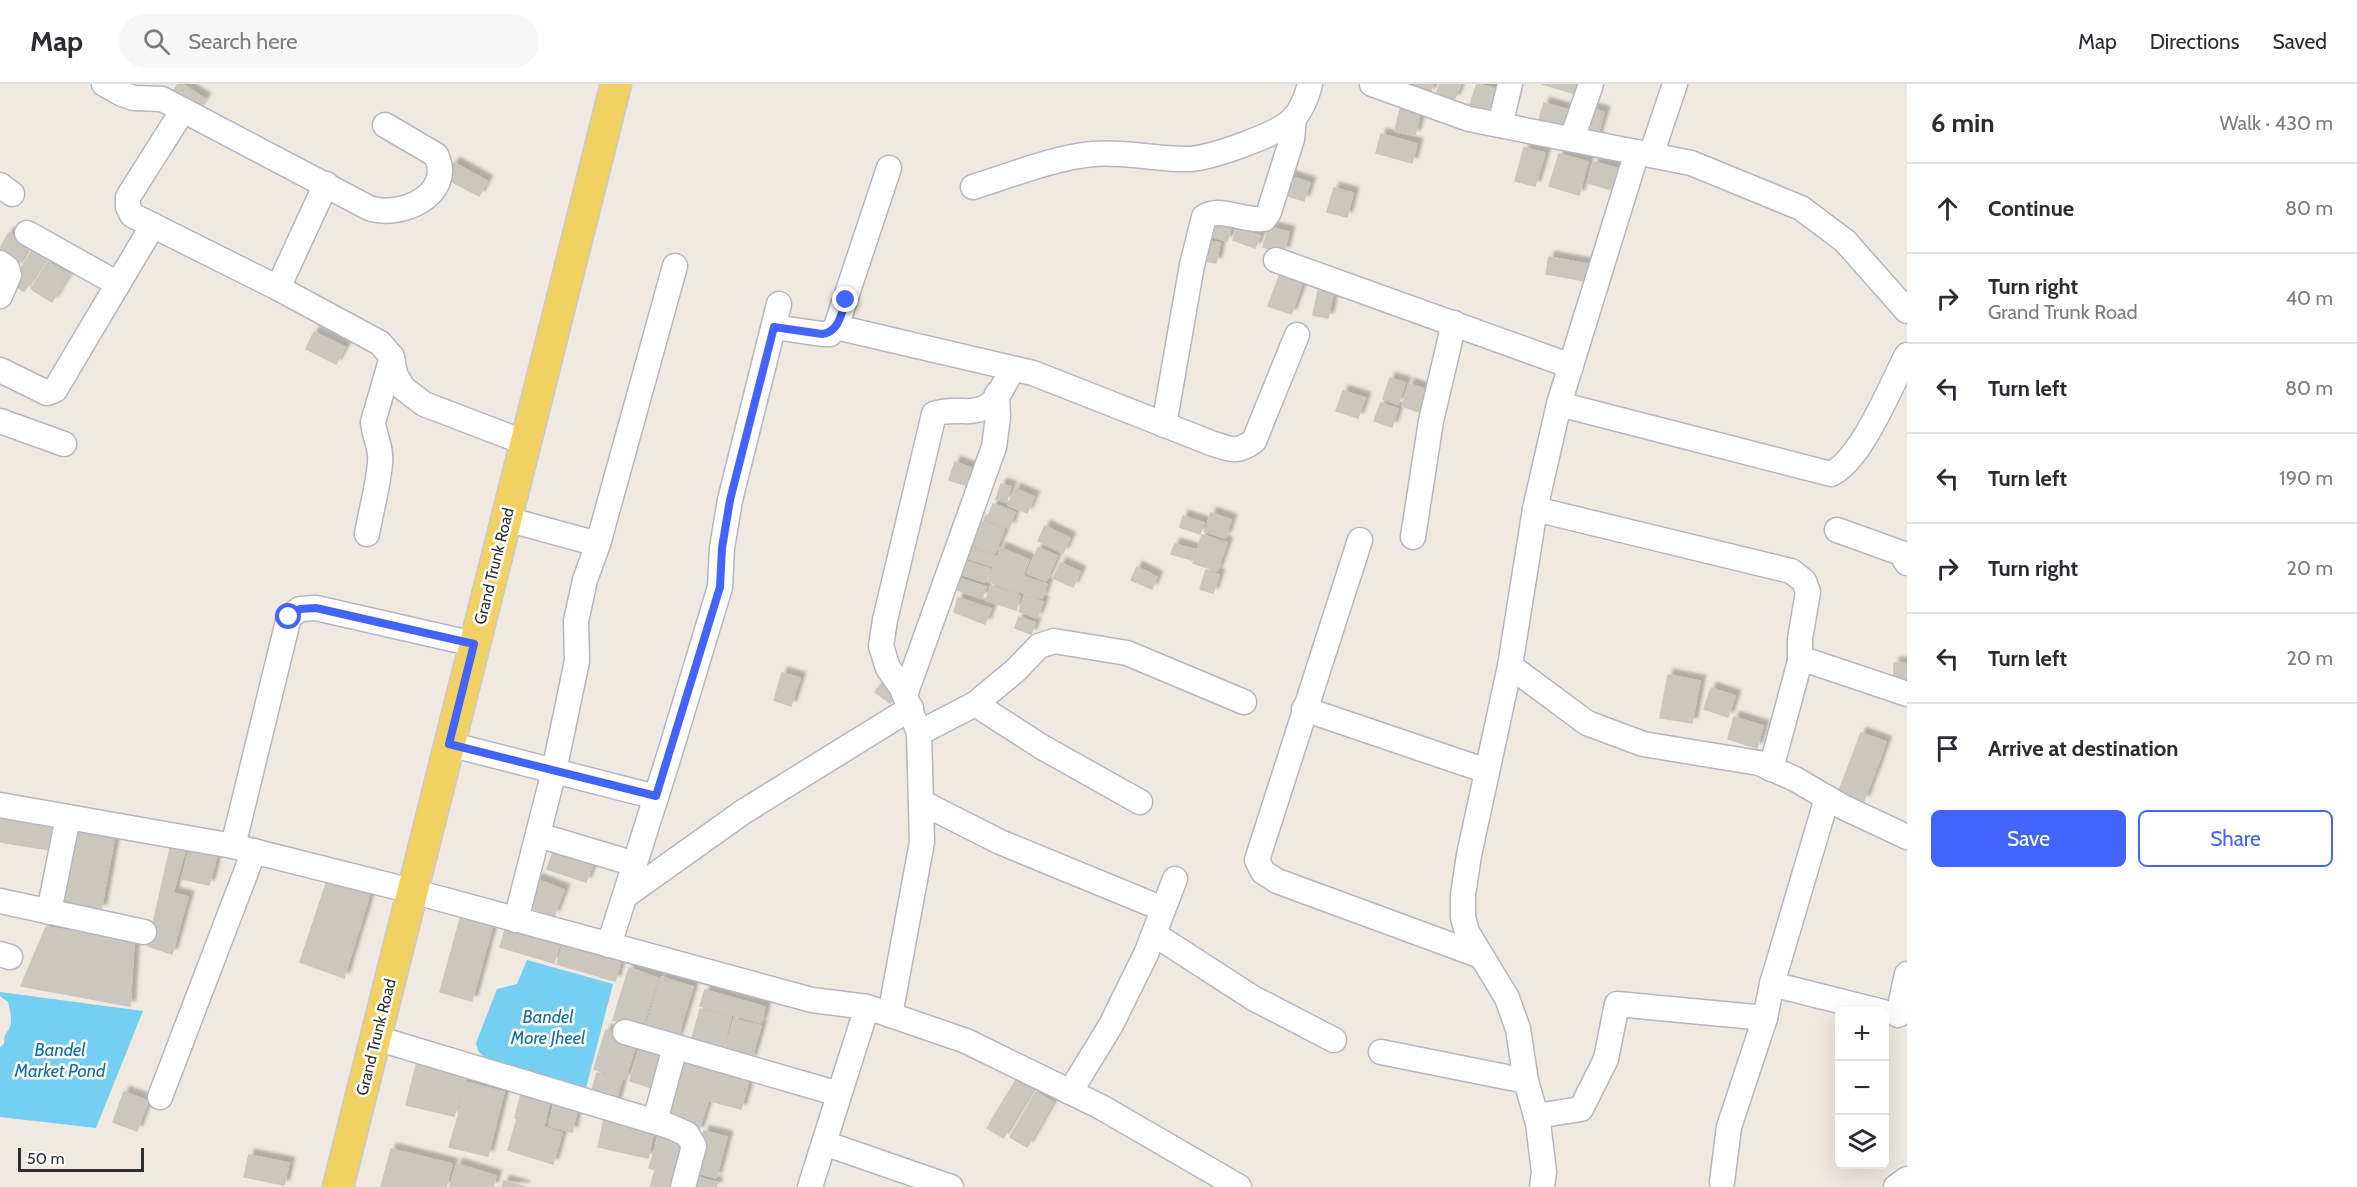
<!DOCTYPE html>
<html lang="en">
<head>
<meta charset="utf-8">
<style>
  body { margin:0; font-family:Cabin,sans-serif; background:#f7f7f7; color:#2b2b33 }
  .controls { position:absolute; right:18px; bottom:18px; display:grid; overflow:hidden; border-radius:9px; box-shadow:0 6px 24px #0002 }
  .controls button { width:54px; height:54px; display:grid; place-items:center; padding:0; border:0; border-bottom:2px solid #e1e1e2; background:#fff; color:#2b2b33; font:30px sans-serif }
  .scale { position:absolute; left:18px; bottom:15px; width:126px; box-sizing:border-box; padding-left:6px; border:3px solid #2e2e2e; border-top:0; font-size:16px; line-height:21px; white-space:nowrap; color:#2e2e2e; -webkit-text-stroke:4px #fff; paint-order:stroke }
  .stop { position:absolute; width:18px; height:18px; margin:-14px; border:4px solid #4264fb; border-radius:50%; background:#fff }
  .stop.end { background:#4264fb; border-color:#fff; box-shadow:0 2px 6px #0008 }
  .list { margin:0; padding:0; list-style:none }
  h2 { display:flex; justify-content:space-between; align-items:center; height:78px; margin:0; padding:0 24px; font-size:26px }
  h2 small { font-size:20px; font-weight:400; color:#7c7c81 }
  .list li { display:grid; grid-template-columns:39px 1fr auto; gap:18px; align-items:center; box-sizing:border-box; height:90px; padding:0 24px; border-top:2px solid #e1e1e2 }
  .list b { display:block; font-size:22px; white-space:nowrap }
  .list p { margin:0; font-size:20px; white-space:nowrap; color:#7c7c81 }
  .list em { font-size:20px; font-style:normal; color:#7c7c81 }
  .actions { display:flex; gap:12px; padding:18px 24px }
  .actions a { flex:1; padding:14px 0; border:2px solid #4264fb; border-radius:9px; text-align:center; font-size:21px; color:#4264fb }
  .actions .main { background:#4264fb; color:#fff }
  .icon { flex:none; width:33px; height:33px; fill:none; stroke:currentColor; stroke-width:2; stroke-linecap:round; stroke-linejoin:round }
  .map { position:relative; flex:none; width:1907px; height:1103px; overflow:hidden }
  header { display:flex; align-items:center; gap:36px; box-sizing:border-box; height:84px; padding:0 30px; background:#fff; border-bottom:2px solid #e1e1e2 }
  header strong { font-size:28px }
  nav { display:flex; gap:33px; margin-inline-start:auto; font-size:21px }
  .search { width:420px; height:54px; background:#f7f7f7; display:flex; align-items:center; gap:15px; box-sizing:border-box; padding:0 21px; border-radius:33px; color:#7c7c81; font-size:22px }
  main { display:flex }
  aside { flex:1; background:#fff }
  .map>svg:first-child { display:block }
  .water { fill:#75cff0 }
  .building { fill:#cbc7bf; stroke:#cbc5ba; stroke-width:1.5; filter:url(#shadow) }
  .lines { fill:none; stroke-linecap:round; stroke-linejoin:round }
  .minor-casing { stroke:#b4b7c1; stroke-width:27 }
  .major-casing { stroke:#c9c9c9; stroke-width:33 }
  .minor { stroke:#fff; stroke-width:24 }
  .major { stroke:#f2d163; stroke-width:30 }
  .route { stroke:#4264fb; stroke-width:8 }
  .labels { text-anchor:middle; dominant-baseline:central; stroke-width:5; stroke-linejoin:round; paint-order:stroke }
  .street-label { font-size:16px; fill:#2e2e2e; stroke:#fff }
  .water-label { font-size:18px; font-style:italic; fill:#0d6fa3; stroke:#fff }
</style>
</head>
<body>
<header>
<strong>Map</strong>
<div class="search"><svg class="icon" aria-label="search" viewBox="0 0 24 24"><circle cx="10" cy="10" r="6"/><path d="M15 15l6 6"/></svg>Search here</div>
<nav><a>Map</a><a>Directions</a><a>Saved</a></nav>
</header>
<main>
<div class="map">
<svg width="1907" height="1103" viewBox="0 0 1907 1103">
  <defs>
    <filter id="shadow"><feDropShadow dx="5.5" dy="-5.5" stdDeviation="1.5" flood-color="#0004"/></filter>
  </defs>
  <rect width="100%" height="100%" fill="#efe9e1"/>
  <g class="water">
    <path d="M527,876L613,900L585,1008L494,982L478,967L476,959L497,905L517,900Z"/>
    <path d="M0,908L143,927L96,1044L0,1033V963L4,960C4,952 5,951 9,945C13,937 10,926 8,918L0,912Z"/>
  </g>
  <g class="building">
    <path d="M178,0H182L205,15L196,28L171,11Z"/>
    <path d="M1413,0H1433L1430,9L1412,4Z"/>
    <path d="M1440,0H1461L1454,16L1437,8Z"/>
    <path d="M1477,0L1498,5L1491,31L1469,24Z"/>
    <path d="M1542,0H1582L1579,11Z"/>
    <path d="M1544,19L1572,27L1566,51L1537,42Z"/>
    <path d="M1585,23L1604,28L1595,60L1576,54Z"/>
    <path d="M1400,25L1420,30L1415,51L1395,47Z"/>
    <path d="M1381,50L1417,60L1412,79L1376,69Z"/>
    <path d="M1524,64L1545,69L1535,102L1515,97Z"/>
    <path d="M1559,70L1588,78L1579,111L1549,102Z"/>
    <path d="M1594,78L1626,87L1620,108L1588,99Z"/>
    <path d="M454,79L487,97L479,112L445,94Z"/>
    <path d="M1286,91L1310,99L1304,117L1279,109Z"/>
    <path d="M1334,104L1353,109L1347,133L1327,128Z"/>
    <path d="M1207,137L1231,144L1227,157L1203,150Z"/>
    <path d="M1269,143L1289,148L1284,168L1263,163Z"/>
    <path d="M1237,144L1260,152L1255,164L1233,156Z"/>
    <path d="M9,149L29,161L17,183L0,173V164Z"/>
    <path d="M1204,156L1220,159L1216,179L1200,176Z"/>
    <path d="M36,161L49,169L24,207L11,200Z"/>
    <path d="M1549,173L1593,181L1590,198L1546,190Z"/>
    <path d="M48,178L69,190L52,218L31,205Z"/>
    <path d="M1280,190L1303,198L1291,230L1268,222Z"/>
    <path d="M1318,207L1333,210L1328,234L1313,231Z"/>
    <path d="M314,248L345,263L336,280L306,265Z"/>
    <path d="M1390,294L1405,299L1398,320L1383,315Z"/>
    <path d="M1409,300L1427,306L1419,328L1402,322Z"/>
    <path d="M1343,307L1365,314L1358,334L1336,327Z"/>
    <path d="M1381,319L1398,325L1392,343L1374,337Z"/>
    <path d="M955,378L971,384L965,401L949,396Z"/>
    <path d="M1001,400L1011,403L1006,418L996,415Z"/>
    <path d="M1015,405L1034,413L1027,429L1008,421Z"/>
    <path d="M993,420L1015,428L1009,444L987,436Z"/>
    <path d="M1211,429L1231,436L1225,454L1205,447Z"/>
    <path d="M1183,432L1204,439L1200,450L1180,443Z"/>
    <path d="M981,437L1004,445L1001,455L977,447Z"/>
    <path d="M1045,442L1070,454L1063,469L1038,457Z"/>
    <path d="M975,448L1000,456L995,469L970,461Z"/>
    <path d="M1202,451L1227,459L1217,487L1193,479Z"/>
    <path d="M1175,460L1196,466L1192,476L1171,470Z"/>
    <path d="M968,463L995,472L992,482L964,473Z"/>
    <path d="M1001,464L1029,476L1023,490L995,478Z"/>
    <path d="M1038,464L1057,472L1046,497L1027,489Z"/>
    <path d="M962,476L990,485L985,498L957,489Z"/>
    <path d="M1061,479L1080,488L1073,503L1053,494Z"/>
    <path d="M995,480L1025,492L1018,509L988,497Z"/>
    <path d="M1137,483L1157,493L1152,505L1131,496Z"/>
    <path d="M1206,486L1219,491L1213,509L1200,505Z"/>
    <path d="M955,493L986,503L982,514L951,504Z"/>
    <path d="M1026,494L1047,500L1042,514L1021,508Z"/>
    <path d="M991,502L1020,512L1016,526L986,516Z"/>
    <path d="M1025,511L1043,518L1037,534L1019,527Z"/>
    <path d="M958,514L991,525L985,540L954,528Z"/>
    <path d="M1019,533L1035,539L1031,550L1015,544Z"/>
    <rect x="1894" y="579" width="13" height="25"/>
    <path d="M782,589L800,594L791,622L774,616Z"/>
    <path d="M1668,591L1700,597L1692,639L1660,634Z"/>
    <path d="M881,600L896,611L890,619L875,608Z"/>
    <path d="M1711,604L1735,612L1728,633L1704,625Z"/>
    <path d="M1734,633L1763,642L1757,664L1728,655Z"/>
    <path d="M1861,649L1886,658L1864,717L1839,707Z"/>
    <path d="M0,725L55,733L51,766L0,758Z"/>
    <path d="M74,744L115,751L101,826L61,820Z"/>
    <path d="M172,756L187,760L173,809L188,813L172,870L148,862Z"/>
    <path d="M190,764L217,771L209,801L182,795Z"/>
    <path d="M554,766L593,780L586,798L547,785Z"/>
    <path d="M328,794L371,806L344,894L300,878Z"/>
    <path d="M536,795L564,806L554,832L526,822Z"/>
    <path d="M462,828L494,837L472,917L440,908Z"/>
    <path d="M46,843L134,857L130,922L21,902Z"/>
    <path d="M506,843L560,859L554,879L500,863Z"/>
    <path d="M563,860L621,877L615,897L557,880Z"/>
    <path d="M629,884L658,894L642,945L613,936Z"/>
    <path d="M661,893L693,903L677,955L645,946Z"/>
    <path d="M705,906L765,923L761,939L700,922Z"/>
    <path d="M700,925L731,933L722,967L691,958Z"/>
    <path d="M734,935L761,942L751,976L724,968Z"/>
    <path d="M606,946L638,955L625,995L594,985Z"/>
    <path d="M642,956L671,965L659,1006L630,997Z"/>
    <path d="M685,970L719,980L708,1015L675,1005Z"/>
    <path d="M417,978L467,991L454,1032L406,1021Z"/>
    <path d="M721,980L751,989L741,1025L710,1017Z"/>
    <path d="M597,989L622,996L614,1024L589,1017Z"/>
    <path d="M1016,996L1032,1006L1003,1054L987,1044Z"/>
    <path d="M465,998L504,1008L488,1072L449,1063L458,1033Z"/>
    <path d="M522,1006L551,1013L544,1041L515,1034Z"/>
    <path d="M674,1007L708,1017L698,1048L665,1037Z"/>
    <path d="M124,1008L148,1017L137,1047L113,1038Z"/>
    <path d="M1036,1008L1053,1018L1027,1063L1010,1053Z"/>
    <path d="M556,1012L579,1018L572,1048L549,1042Z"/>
    <path d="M605,1031L655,1041L648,1074L598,1063Z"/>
    <path d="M517,1035L562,1049L553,1080L508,1066Z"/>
    <path d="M661,1045L685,1053L674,1091L649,1084Z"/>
    <path d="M704,1047L727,1053L716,1094L692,1087Z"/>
    <path d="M391,1065L452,1080L446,1103H381Z"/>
    <path d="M249,1071L289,1079L284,1101L244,1093Z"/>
    <path d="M457,1080L496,1092L493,1103H450Z"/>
    <path d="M655,1087L682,1094L679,1103H650Z"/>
    <path d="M692,1091L717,1099L716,1103H688Z"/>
    <path d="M504,1097L525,1103H502Z"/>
  </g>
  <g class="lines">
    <g class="minor-casing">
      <g id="minor">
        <path d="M104,0L122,10L134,14L162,15L369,124C400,135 455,111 436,71L385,41"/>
        <path d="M1372,0L1469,35L1691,79L1801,124L1845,157L1907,227"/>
        <path d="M183,26L128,113V123L132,131L278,204L380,259L392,273L395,290L403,304L424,320L526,359"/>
        <path d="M1500,41L1510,0"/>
        <path d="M1572,55L1591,0"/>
        <path d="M1651,71L1675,0"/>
        <path d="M0,101L12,110"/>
        <path d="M973,103C1012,91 1052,74 1093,70C1125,67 1158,76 1189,75C1211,74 1277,51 1292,36C1301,27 1307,12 1310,0"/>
        <path d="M27,149L118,200"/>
        <path d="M1276,176L1571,282"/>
        <path d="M0,179L7,184L9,191L0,212"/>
        <path d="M278,204L326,100"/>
        <path d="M774,243L822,250H830L836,243L889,84"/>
        <path d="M836,243L1033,289L1211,359C1230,365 1236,370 1254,357L1297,251"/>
        <path d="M0,286L47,309L55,306L153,141"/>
        <path d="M1559,320L1831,390C1862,375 1890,303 1907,271"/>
        <path d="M0,337L64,360"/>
        <path d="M1164,341L1192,181L1204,133C1221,122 1244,138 1264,135L1269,128L1292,55L1294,35"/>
        <path d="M1535,425L1791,487L1804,497L1808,508L1800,555V577L1771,685"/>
        <path d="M506,435L598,460"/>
        <path d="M1837,446L1901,469L1907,479"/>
        <path d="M367,450C371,427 378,403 380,379C382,364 374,352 373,338L392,273"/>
        <path d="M1413,453L1431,337L1454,239"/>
        <path d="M1360,456L1257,776L1263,788L1277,797L1481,872"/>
        <path d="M1800,577L1812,578L1907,610"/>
        <path d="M1510,582L1587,639L1643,660L1759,679L1795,695L1843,723L1907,753"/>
        <path d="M905,611L994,363L998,333L997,310"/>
        <path d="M975,620L1042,663L1140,718"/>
        <path d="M1304,625L1487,687"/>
        <path d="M919,649L975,620L1016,586L1039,562L1054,557L1127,569L1244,618"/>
        <path d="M449,660L656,713"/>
        <path d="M921,718L1000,758L1163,825"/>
        <path d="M0,721L233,762L412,807L812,916L867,923L966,957L1101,1023L1239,1103"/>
        <path d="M538,751L635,780"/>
        <path d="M233,762L289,533L300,525L316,524L474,560"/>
        <path d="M625,812L743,728L911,624"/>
        <path d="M0,817L144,848"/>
        <path d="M49,828L68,733"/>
        <path d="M516,836L554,687L577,577L576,537L585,496L598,460L675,182"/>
        <path d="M1154,850L1253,914L1334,956"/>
        <path d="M609,861L669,672L720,503L722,464L730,416L779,220"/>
        <path d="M0,870L10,873"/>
        <path d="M1772,900L1883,928"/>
        <path d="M890,931L922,758L919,649L902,604L888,584L881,562L885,536L934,330C944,326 952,327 962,327C996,329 997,310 1013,285"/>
        <path d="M1898,931L1907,890"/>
        <path d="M625,948L839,1010"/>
        <path d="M376,954L669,1042L687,1050L694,1062L683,1103"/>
        <path d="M1381,968L1526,997"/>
        <path d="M1070,1008L1111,941L1146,870L1175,795"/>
        <path d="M160,1013L254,767"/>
        <path d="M1536,1032L1581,1025L1606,975L1617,920L1765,934"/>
        <path d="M655,1037L675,963"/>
        <path d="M824,1059L951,1103"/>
        <path d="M1722,1098L1729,1043L1765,934L1772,900L1827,714"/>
        <path d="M810,1103L867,923"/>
        <path d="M1542,1103L1544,1088L1538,1039L1526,997L1518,945L1507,914L1467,848L1463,833V811L1469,771L1510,582L1535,425L1559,320L1637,68"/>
        <path d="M1896,1103L1907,1095"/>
      </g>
    </g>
    <g class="major-casing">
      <path id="major" d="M338,1103L616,0"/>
    </g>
    <use href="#minor" class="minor"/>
    <use href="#major" class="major"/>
  </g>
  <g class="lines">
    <path class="route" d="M289,533L300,525L316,524L474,560L449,660L656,712L720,503L722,464L730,416L774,243L822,250C839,248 841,230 846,216"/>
  </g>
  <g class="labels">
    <g class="street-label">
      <text transform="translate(494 482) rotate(-76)">Grand Trunk Road</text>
      <text transform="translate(376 953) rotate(-76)">Grand Trunk Road</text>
    </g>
    <g class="water-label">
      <text x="548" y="933">Bandel<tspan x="548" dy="21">More Jheel</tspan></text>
      <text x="60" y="966">Bandel<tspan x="60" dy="21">Market Pond</tspan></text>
    </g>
  </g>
</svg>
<div class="controls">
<button>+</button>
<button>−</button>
<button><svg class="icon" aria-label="layers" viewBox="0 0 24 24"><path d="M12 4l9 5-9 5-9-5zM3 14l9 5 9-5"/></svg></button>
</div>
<div class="scale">50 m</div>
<div class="stop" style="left:289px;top:533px"></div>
<div class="stop end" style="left:846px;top:216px"></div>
</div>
<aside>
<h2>6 min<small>Walk · 430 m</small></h2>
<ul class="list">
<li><svg class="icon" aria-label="ahead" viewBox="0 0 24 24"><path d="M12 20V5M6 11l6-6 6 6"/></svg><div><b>Continue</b></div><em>80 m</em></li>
<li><svg class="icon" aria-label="right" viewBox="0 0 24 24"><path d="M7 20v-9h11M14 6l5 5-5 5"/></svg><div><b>Turn right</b><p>Grand Trunk Road</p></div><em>40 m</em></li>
<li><svg class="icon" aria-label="left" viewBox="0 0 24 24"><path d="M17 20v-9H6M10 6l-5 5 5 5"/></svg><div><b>Turn left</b></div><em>80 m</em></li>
<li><svg class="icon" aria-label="left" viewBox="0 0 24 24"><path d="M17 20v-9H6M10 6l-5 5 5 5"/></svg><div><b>Turn left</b></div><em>190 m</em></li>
<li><svg class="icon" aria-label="right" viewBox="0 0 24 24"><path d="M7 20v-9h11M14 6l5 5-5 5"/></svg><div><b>Turn right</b></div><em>20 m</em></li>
<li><svg class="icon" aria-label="left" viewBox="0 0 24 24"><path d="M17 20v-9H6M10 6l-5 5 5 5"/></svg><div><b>Turn left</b></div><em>20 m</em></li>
<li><svg class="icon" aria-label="arrive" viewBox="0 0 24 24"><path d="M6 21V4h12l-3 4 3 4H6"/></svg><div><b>Arrive at destination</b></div></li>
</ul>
<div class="actions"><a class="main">Save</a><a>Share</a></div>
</aside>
</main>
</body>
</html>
